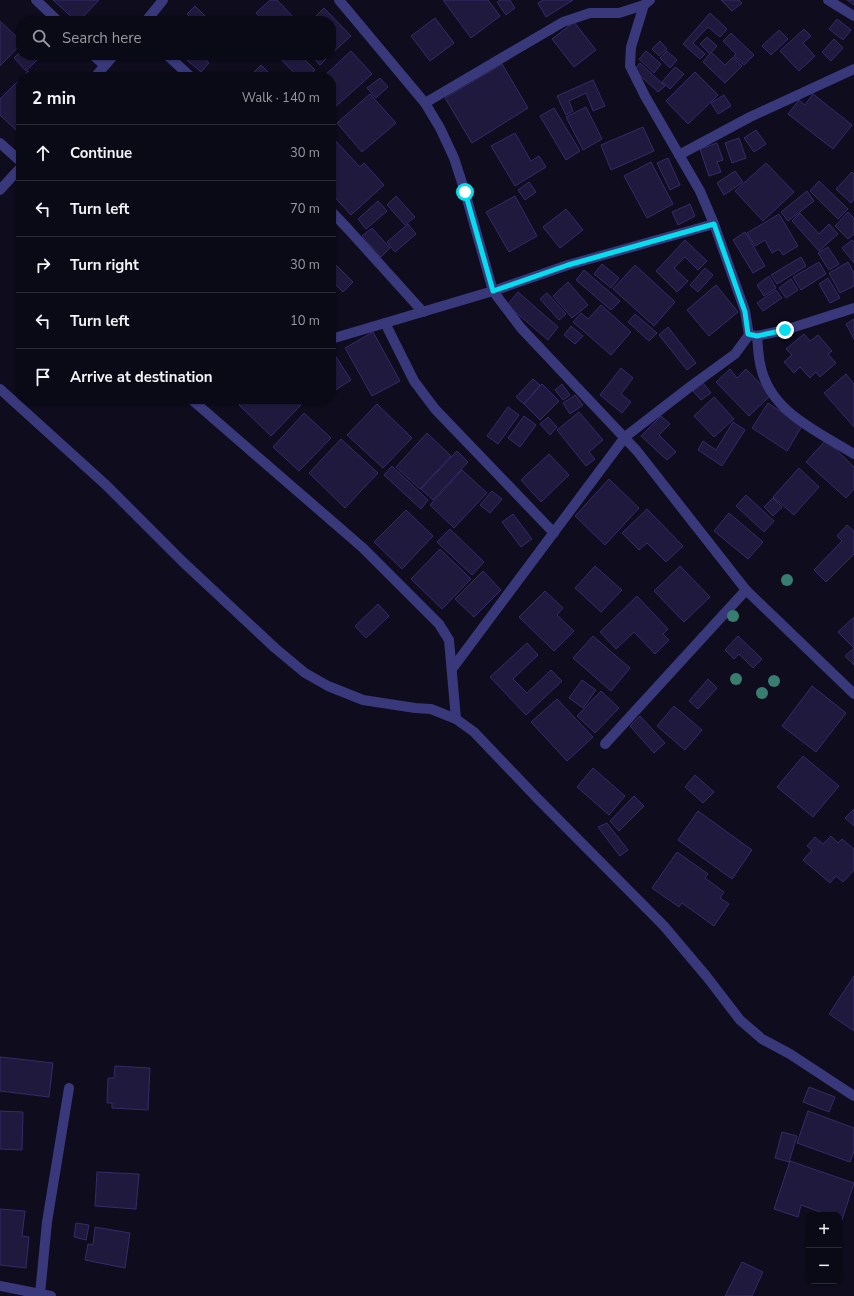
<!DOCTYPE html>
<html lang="en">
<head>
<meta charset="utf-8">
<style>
  body { margin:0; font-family:"Nunito Sans",sans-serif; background:#181723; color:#f1f3f6 }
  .controls { position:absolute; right:12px; bottom:12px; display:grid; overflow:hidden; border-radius:8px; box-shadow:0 1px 3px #0004 }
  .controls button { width:36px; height:36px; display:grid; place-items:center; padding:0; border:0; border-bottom:1px solid #2a2a35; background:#0a0916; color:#f1f3f6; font:20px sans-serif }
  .stop { position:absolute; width:12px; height:12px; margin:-9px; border:3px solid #06dded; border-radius:50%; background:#fff }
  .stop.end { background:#06dded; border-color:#fff; box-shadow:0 1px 4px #0008 }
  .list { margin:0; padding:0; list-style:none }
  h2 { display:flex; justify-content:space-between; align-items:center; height:52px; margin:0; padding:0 16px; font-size:17px }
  h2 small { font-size:13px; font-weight:400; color:#999aa1 }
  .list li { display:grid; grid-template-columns:26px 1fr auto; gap:12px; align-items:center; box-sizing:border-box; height:56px; padding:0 16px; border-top:1px solid #2a2a35 }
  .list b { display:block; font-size:15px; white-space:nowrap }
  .list em { font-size:13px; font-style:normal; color:#999aa1 }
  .icon { flex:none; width:22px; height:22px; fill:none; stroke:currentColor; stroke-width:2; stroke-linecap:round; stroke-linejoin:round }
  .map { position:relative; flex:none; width:854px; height:1296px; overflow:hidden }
  .search { position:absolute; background:#0a0916; box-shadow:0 1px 3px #0004; left:16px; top:16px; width:320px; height:44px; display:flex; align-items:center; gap:10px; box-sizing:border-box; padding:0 14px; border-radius:16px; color:#999aa1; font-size:15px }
  .panel { position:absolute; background:#0a0916; box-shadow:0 1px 3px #0004; left:16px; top:72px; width:320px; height:332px; border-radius:16px }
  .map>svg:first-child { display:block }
  .building { fill:#1f193d; stroke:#352b69 }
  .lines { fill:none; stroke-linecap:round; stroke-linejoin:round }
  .minor { stroke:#39387b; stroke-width:10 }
  .tree { fill:#377e71 }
  .route { stroke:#06dded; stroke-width:5 }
</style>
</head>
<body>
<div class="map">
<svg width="854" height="1296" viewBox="0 0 854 1296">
  <rect width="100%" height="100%" fill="#0e0c1d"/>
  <g class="building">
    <path d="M53,0H99L79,21H76Z"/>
    <path d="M270,0H277L297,21H264L256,13Z"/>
    <path d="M443,0H488L500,16L471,38Z"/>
    <path d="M500,0H510L515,8L506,15L497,2Z"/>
    <path d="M543,0H573L546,17L538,3Z"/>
    <path d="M721,0H739L742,3L732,11Z"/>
    <path d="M847,0H854V5Z"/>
    <path d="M195,6L205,16L200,21H194L187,14Z"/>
    <path d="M324,8L351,36L331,54V21H311Z"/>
    <path d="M710,13L727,29L720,37L708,27L693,43L705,54L700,59L683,44Z"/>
    <path d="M435,18L454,43L430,61L411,36Z"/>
    <path d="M837,19L851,30L843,40L829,29Z"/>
    <path d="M0,21L21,41V44L0,66Z"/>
    <path d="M574,22L596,50L574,67L552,39Z"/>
    <path d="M804,29L811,36L803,43L815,56L799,71L780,51Z"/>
    <path d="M779,30L788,39L771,55L762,46Z"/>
    <path d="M731,33L754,55L744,65L734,56L736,54L723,41Z"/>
    <path d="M707,37L717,46L710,54L700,44Z"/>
    <path d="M834,39L843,48L831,61L822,52Z"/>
    <path d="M660,41L667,49L659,56L652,49Z"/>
    <path d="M21,51V55H42L26,71L14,58Z"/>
    <path d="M351,51L372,74L334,108L331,105V77H323Z"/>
    <path d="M646,51L661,64L654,73L639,59Z"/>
    <path d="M667,51L677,60L670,68L660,58Z"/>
    <path d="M711,52L725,65L733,57L742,66L725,83L703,62Z"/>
    <path d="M181,55H200L209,63L201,72Z"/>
    <path d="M277,55H300L315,70L307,77H298Z"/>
    <path d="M311,55H330L320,65Z"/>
    <path d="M640,63L665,86L658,92L634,70Z"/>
    <path d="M502,64L528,108L472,143L445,98Z"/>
    <path d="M261,65L273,77H249Z"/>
    <path d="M675,67L684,74L670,89L662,82Z"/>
    <path d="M28,71L34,77H22Z"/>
    <path d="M695,72L718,95L688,124L666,101Z"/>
    <path d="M21,78V129L18,132L0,115V99Z"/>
    <path d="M380,78L388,87L376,98L367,88Z"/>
    <path d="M593,80L605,106L593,111L586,93L569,101L573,111L566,115L557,96Z"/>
    <path d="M370,94L396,123L362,152L337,123Z"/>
    <path d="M813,94L852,125L833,149L788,114L799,100L805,105Z"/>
    <path d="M724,95L731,106L718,114L711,103Z"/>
    <path d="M586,107L602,139L583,150L566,117Z"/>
    <path d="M554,108L580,151L566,160L540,116Z"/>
    <path d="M643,127L654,151L611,170L601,145Z"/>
    <path d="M756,130L766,144L754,152L744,138Z"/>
    <path d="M515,133L531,161L539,156L546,167L515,186L491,146Z"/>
    <path d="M331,136L360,167L364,163L384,185L351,215L331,193Z"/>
    <path d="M739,138L746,158L732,163L725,143Z"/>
    <path d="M717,143L723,160L717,162L721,172L709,176L700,149Z"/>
    <path d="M668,158L680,185L670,190L657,163Z"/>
    <path d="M651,162L673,204L647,218L624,176Z"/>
    <path d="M766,163L794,192L763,221L735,191Z"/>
    <path d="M735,171L743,182L724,195L717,183Z"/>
    <path d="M852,172L854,174V199L851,203L836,189Z"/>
    <path d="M819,181L848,209L838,219L810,191Z"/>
    <path d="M529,182L536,192L525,200L518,190Z"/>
    <path d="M807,191L814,201L788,221L781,212Z"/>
    <path d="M396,196L415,217L405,225L387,205Z"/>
    <path d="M515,196L537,236L509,252L486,212Z"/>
    <path d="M378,201L387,211L366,229L358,219Z"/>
    <path d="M690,204L695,216L678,225L672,212Z"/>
    <path d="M566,209L583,230L560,248L543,227Z"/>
    <path d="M848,212L854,218V234L848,239L835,226Z"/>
    <path d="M800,213L819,234L829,224L838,234L819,251L792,221Z"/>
    <path d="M779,214L798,246L783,255L779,249L772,253L765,240L755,246L747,233Z"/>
    <path d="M408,224L416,234L395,252L387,242Z"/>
    <path d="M372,228L390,248L381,257L362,236Z"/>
    <path d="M745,232L765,266L753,273L733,240Z"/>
    <path d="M685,240L707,261L698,270L685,257L674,268L688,281L677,292L656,271Z"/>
    <path d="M852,240L854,242V263L842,248Z"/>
    <path d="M828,247L839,264L829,270L818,253Z"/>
    <path d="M801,257L806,266L777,284L771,275Z"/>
    <path d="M331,260L353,282L343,292L331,280Z"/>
    <path d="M819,262L826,274L801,290L793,277Z"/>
    <path d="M848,262L854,273V286L840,293L829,273Z"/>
    <path d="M602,264L619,278L611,288L594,274Z"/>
    <path d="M635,265L675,302L654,326L613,289Z"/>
    <path d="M705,268L713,275L698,292L690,285Z"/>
    <path d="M584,270L620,301L611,310L576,280Z"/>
    <path d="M769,276L776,288L764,296L757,285Z"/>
    <path d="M828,278L840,298L830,303L819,284Z"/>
    <path d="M791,279L798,290L786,298L779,288Z"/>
    <path d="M568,282L588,305L572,318L553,296Z"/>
    <path d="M716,285L738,312L709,336L687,310Z"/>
    <path d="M776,290L782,298L763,311L757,303Z"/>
    <path d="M518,292L558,327L548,340L507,305Z"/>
    <path d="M547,293L566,314L559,320L540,299Z"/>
    <path d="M601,305L631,332L611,355L573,322L581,313L588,319Z"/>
    <path d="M635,314L657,333L649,341L628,322Z"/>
    <path d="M854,319V339L846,324Z"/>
    <path d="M571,326L583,336L575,344L564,335Z"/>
    <path d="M668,327L696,363L687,370L659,335Z"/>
    <path d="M373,332L400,381L372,396L345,348Z"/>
    <path d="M804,334L810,341L818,335L832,351L828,354L836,363L820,377L816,372L810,378L800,367L794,373L784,362L792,355L786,349Z"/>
    <path d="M331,349L351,380L331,393Z"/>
    <path d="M621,368L633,378L621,394L631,402L622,413L600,395Z"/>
    <path d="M730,369L737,378L746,369L771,395L749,416L716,382Z"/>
    <path d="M846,374L854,384V427L824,393Z"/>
    <path d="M533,379L540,385L524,404L516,397Z"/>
    <path d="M703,383L711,393L701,400L693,391Z"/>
    <path d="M542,384L559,401L540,420L524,404Z"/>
    <path d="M562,384L570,395L563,400L555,390Z"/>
    <path d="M575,395L583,405L570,414L563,403Z"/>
    <path d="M714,397L734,419L714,437L694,416Z"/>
    <path d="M245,399H295L301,405L271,436L239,405Z"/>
    <path d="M768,403L802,426L787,451L752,428Z"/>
    <path d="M377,404L412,438L383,468L347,435Z"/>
    <path d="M508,407L519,415L498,444L487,436Z"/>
    <path d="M579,412L603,440L589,452L595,459L586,466L557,430Z"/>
    <path d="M304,413L331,438L299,471L273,447Z"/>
    <path d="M524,416L536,425L520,447L508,438Z"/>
    <path d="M661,416L670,424L659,435L676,452L667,460L641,436Z"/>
    <path d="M548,417L557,427L550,435L540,424Z"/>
    <path d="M733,422L745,430L722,466L698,450L703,441L716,450Z"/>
    <path d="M427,433L451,456L420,489L396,467Z"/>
    <path d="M341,439L378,473L345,508L309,473Z"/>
    <path d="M826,440L854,467V489L846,498L806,462Z"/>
    <path d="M457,451L468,462L433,500L421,489Z"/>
    <path d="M549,454L569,475L541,502L521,480Z"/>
    <path d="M392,466L428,500L421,509L384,475Z"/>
    <path d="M799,468L819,487L794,515L773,497Z"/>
    <path d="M462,470L487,493L454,528L430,505Z"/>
    <path d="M609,479L639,508L605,545L575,516Z"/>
    <path d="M492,491L502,499L490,513L480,505Z"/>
    <path d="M746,495L774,521L764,532L736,506Z"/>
    <path d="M773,498L782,507L773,516L764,507Z"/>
    <path d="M647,509L683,546L666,562L647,543L639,550L622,533Z"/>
    <path d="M406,510L433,536L402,569L374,542Z"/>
    <path d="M729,513L763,542L748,559L714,531Z"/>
    <path d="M513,514L532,539L521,547L502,522Z"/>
    <path d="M847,525L854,531V554L826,582L814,570L842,541L837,536Z"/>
    <path d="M450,529L484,562L472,575L437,542Z"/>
    <path d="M440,549L471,579L442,609L411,579Z"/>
    <path d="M595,566L622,590L601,612L575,588Z"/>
    <path d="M680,566L710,597L684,622L654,591Z"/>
    <path d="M483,571L501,590L474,617L455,599Z"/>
    <path d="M545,591L563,608L557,615L574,631L554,651L519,617Z"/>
    <path d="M637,596L668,629L663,634L669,640L655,654L634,632L616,649L600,632Z"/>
    <path d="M378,604L389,616L366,638L355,626Z"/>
    <path d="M854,617V665L845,656L854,648L838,632Z"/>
    <path d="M593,636L630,668L611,691L573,658Z"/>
    <path d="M738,636L762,659L753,668L739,654L734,659L725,650Z"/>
    <path d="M527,643L538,655L513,679L527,693L551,670L562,681L526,715L490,677Z"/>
    <path d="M708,679L717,688L698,709L689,701Z"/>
    <path d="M582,680L596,690L583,708L569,698Z"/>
    <path d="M812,686L846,713L816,752L782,726Z"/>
    <path d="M601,691L619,708L595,733L577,716Z"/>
    <path d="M557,699L593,737L567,761L531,722Z"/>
    <path d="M674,706L702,730L685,750L657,726Z"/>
    <path d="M640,716L665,743L654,753L630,726Z"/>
    <path d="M803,756L839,786L813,817L777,787Z"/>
    <path d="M593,768L625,796L609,815L577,787Z"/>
    <path d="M695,775L714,792L703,803L685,787Z"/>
    <path d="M634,796L644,806L619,831L610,821Z"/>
    <path d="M854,809V826L845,818Z"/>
    <path d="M698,811L752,850L732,879L678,840Z"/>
    <path d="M607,823L628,850L620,856L598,827Z"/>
    <path d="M831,836L838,843L842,839L854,849V870L843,882L836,876L830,883L803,860L812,850L807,846L815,837L823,844Z"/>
    <path d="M677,852L708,874L705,878L724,892L720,898L729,904L714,926L682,903L679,907L652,888Z"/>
    <path d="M854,976V1031L829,1014Z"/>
    <path d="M0,1057L53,1063L49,1097L0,1091Z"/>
    <path d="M115,1066L150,1068L148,1110L112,1108V1103H107L108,1078H114Z"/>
    <path d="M809,1087L835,1097L829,1112L803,1102Z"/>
    <path d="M0,1111L23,1112L22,1150L0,1149Z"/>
    <path d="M808,1111L854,1128V1151L850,1162L797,1143Z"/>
    <path d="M782,1132L797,1136L789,1162L775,1158Z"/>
    <path d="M790,1161L854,1183L839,1229V1215H819L820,1212L801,1205L798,1217L774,1209Z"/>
    <path d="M97,1172L139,1174L136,1209L95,1206Z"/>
    <path d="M0,1209L25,1211L22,1236L29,1237L26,1268L0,1265Z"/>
    <path d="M76,1223L89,1225L86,1240L74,1237Z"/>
    <path d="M95,1227L130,1233L125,1268L85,1260L88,1244L93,1245Z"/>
    <path d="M742,1262L763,1272L752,1296H725Z"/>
  </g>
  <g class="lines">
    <g class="minor">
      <path d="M36,0L58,21"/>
      <path d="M339,0L425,103L440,128L454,158L465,192L493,291L521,328L637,451L746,590L854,694"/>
      <path d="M828,0L854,16"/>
      <path d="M146,21L163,0"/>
      <path d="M93,55L104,65"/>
      <path d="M167,55L191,77"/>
      <path d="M95,77L114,55"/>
      <path d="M425,103L563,22L590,13H619L644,5L650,0"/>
      <path d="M0,143L21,162"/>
      <path d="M679,155L750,117L854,69"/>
      <path d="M0,190L21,167"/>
      <path d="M331,211L349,230L423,312"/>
      <path d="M385,323L414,381L435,409L554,533"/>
      <path d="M750,335L757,336L785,330L854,308"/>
      <path d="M757,336C758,345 758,354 760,363C768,411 817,431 854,454"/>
      <path d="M331,339L493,291L568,265L714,224"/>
      <path d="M0,389L106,485L183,562L275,648L305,673L328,686L363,700L415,708L431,709L456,719L474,732L537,798L664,926L707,977L740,1020L762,1039L790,1054L854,1096"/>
      <path d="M191,399L363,548L439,624L449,640L456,719"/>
      <path d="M452,669L625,437L691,386L735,354L749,335L745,311L714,224L700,191L645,96L630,66L631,47L644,5"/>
      <path d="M605,744L746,590"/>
      <path d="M0,1286L51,1296"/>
      <path d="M40,1294L47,1222L69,1088"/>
    </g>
  </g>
  <g class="tree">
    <circle cx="787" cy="580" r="6"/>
    <circle cx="733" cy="616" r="6"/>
    <circle cx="736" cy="679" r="6"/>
    <circle cx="774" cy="681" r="6"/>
    <circle cx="762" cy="693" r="6"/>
  </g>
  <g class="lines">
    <path class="route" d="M465,192L493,291L568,265L714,224L745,312L748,334L757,336L785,330"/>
  </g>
</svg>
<div class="controls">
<button>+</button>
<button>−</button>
</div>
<div class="stop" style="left:465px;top:192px"></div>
<div class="stop end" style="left:785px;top:330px"></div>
<div class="search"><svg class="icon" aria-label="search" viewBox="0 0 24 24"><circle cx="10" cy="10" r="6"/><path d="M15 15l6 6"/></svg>Search here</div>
<section class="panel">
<h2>2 min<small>Walk · 140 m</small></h2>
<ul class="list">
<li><svg class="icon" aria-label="ahead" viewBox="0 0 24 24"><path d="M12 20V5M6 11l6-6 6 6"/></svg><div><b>Continue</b></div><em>30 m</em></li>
<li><svg class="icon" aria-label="left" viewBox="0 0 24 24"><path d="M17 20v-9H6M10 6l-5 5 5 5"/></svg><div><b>Turn left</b></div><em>70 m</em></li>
<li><svg class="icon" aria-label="right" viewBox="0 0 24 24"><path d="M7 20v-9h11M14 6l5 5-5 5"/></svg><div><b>Turn right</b></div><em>30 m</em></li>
<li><svg class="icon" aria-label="left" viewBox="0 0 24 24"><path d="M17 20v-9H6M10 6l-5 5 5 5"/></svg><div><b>Turn left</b></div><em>10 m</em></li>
<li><svg class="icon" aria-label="arrive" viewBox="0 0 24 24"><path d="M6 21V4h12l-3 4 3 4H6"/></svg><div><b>Arrive at destination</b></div></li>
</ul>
</section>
</div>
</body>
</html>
